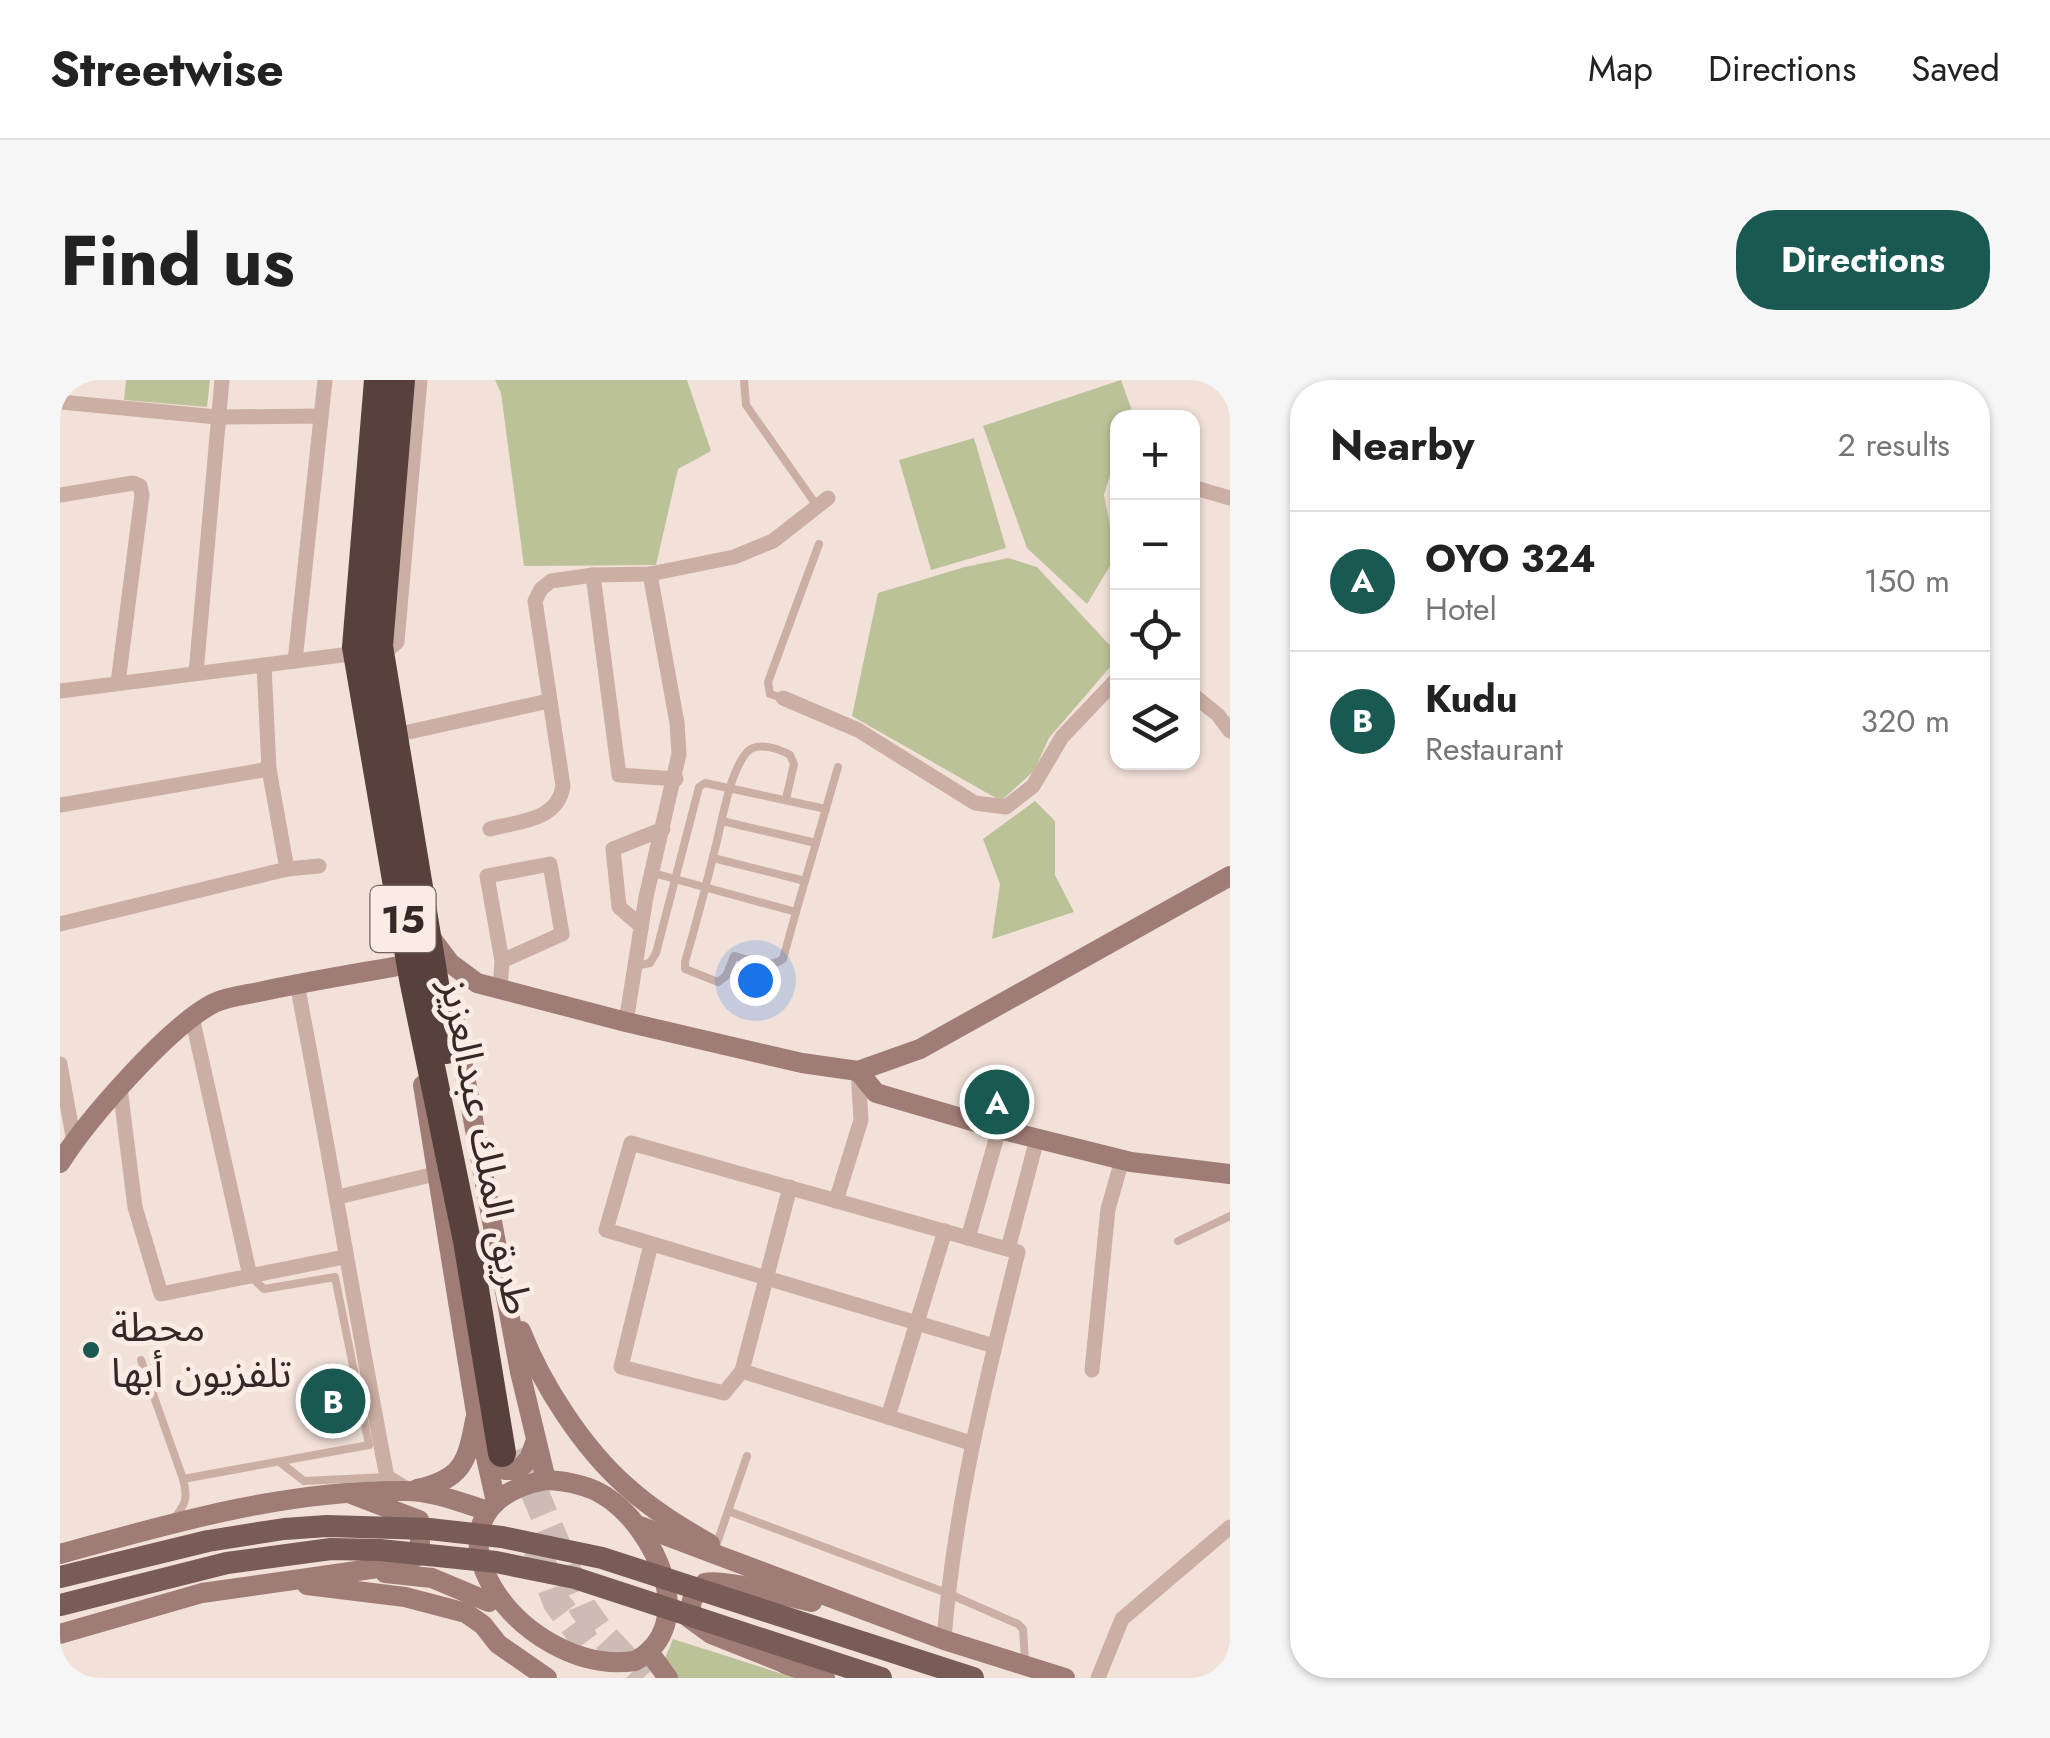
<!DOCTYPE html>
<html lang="en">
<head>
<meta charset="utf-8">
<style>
  body { margin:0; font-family:Jost,"Noto Sans Arabic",sans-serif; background:#f6f6f6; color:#222 }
  .controls { position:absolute; right:30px; top:30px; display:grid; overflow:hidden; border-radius:20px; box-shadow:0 2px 8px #0004 }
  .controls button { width:90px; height:90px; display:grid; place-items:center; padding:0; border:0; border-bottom:2px solid #e0e0e0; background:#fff; color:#222; font:50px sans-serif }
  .you { position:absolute; left:695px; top:600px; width:35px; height:35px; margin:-25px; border:8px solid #fff; border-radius:50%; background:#1a73e8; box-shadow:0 0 0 15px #1a73e833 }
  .badge { display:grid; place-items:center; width:65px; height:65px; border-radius:50%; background:#1a5951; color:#fff; font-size:32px; font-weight:700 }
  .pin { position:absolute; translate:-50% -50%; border:5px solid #fff; box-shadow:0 2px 10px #0006 }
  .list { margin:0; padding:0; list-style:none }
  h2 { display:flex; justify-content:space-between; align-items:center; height:130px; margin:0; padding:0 40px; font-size:42px }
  h2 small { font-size:32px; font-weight:400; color:#767676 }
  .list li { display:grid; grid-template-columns:65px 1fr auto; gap:30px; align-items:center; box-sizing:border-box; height:140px; padding:0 40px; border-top:2px solid #e0e0e0 }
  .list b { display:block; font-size:38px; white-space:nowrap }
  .list p { margin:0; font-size:32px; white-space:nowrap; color:#767676 }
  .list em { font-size:32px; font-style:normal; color:#767676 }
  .icon { flex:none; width:55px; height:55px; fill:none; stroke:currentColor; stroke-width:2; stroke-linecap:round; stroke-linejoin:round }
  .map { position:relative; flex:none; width:1170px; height:1298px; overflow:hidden; border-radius:40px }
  header { display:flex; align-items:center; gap:60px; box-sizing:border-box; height:140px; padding:0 50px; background:#fff; border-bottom:2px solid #e0e0e0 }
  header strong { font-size:48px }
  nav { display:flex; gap:55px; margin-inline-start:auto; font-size:35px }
  .intro { display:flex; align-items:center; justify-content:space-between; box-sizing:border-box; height:240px; padding:0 60px }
  h1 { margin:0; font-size:70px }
  .button { padding:25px 45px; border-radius:40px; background:#1a5951; color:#fff; font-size:35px; font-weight:700 }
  main { display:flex; gap:60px; padding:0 60px }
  aside { flex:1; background:#fff; border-radius:40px; box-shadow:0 2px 8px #0004 }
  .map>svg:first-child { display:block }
  .green { fill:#bcc298 }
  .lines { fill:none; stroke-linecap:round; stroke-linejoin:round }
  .highway-tunnel { stroke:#ccbcb5; stroke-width:28; stroke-dasharray:28 14; stroke-linecap:butt }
  .lane { stroke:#cbaea4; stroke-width:8 }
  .street { stroke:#cbaea4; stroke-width:15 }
  .secondary { stroke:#9f7d76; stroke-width:20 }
  .primary { stroke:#795b57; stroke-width:22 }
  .highway { stroke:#58403d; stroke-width:28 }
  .poi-dot { fill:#1a5951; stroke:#faece5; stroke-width:4 }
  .labels { text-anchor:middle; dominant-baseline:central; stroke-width:10; stroke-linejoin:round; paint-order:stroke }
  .shield { fill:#faece5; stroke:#71635f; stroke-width:2.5 }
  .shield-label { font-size:38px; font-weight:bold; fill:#362826 }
  .street-label { font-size:40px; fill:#362826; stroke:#faece5 }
  .poi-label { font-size:40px; fill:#362826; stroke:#faece5; text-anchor:start }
</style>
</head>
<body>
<header>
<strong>Streetwise</strong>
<nav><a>Map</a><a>Directions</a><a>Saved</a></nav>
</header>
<div class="intro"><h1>Find us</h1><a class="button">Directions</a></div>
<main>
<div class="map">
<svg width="1170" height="1298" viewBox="0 0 1170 1298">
  <rect width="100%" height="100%" fill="#f2e1d9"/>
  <g class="green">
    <path d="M66,0H150L147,27L64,20Z"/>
    <path d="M435,0H627L651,71L618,89L596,185L464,186L441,13Z"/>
    <path d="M1061,0L1071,28L1068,37L1058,38L1057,71L1044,115L1056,176L1027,224L967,168L923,46Z"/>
    <path d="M914,58L946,168L871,190L839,80Z"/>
    <path d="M948,178L977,187L1057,273V279L989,358L974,391L941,421L792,336L818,213L905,187Z"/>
    <path d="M975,421L995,441V495L1014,532L932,559L940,504L923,459Z"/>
    <path d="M613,1259L735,1298H617L603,1283Z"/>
  </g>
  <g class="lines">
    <g class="highway-tunnel">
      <path d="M457,1070L523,1228L541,1253L583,1298"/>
      <path d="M477,1169L497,1223L526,1262"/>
    </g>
    <g class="lane">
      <path d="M684,0L686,25L757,126"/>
      <path d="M723,318L710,314L708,302L759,164"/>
      <path d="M662,441L756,463"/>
      <path d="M653,478L745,501"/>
      <path d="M593,493L736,532L723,579C710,589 690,580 674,576L666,596L658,602L625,589V582C636,544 646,506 655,469C662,442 669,393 687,372C697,361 720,369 730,375L734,384L726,419"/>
      <path d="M736,532L778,387"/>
      <path d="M575,586L590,583L596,573L639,407L645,403L766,429"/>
      <path d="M1118,861L1170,836"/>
      <path d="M81,980L123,1099L309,1065L275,897L204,909L190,896"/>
      <path d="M221,1083L244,1101L327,1097"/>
      <path d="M668,1131L887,1213L958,1244L963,1249L965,1281"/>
      <path d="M113,1139C126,1125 128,1118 123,1099"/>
      <path d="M656,1166L687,1076"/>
    </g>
    <g class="street">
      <path d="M0,22L157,37L261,36"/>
      <path d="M1132,107L1170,118"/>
      <path d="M0,115L73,103L80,106L82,115L58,303"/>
      <path d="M533,195L559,395L616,399"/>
      <path d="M321,276L337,262L360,0"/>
      <path d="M235,281L265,0"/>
      <path d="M204,285L209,389L227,489"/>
      <path d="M136,293L162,0"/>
      <path d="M0,311L298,273"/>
      <path d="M1132,314L1158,335L1170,351"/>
      <path d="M723,318L798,350L915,423L946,427L973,406L1002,357L1058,298"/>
      <path d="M335,355L489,321"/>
      <path d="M0,425L209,389"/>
      <path d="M430,449C459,441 498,441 503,406L475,221L481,209L491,201L533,195L590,194L674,177L713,161L768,118"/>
      <path d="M0,544L227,489L259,486"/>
      <path d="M581,546L559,527L553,469L603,449"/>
      <path d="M237,604C269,768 295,933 327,1097L347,1109"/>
      <path d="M440,609L442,581L502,554L490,484L427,496L442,581"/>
      <path d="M132,637L190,896"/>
      <path d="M566,642L586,517L619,374L617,343L590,194"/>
      <path d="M0,684L14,762"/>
      <path d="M60,708L75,827L101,914L284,877"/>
      <path d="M278,817L375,794"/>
      <path d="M776,821L801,740L798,691"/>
      <path d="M908,858L939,749"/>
      <path d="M591,864L561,987L664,1013L682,991L911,1063"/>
      <path d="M948,869L977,759"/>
      <path d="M1032,990L1048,829L1062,780"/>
      <path d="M682,991L730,807"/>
      <path d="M828,1037L885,851"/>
      <path d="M884,1260C894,1128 926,1000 958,872L571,763L546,850L934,966"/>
      <path d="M1038,1298L1062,1239L1170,1147"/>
    </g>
    <g class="secondary">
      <path d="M369,555L390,583L417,603L566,642L742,683L798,691L860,669L1170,496"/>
      <path d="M395,642L460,992L486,1100"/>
      <path d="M798,691L816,713L939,749L1071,782L1170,794"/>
      <path d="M363,705L416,1033L436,1122"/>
      <path d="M0,783C27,740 109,646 154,623C167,617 184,615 199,612C249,601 300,593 350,584"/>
      <path d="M461,951C482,1005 523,1068 566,1106C591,1129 621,1147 650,1164"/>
      <path d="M428,1075L444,1090H458L469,1079L475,1063"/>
      <path d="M486,1100C506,1101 528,1105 545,1116C593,1146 642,1244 575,1281C460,1298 340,1128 486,1100Z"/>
      <path d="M357,1109C402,1099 407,1083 415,1040"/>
      <path d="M580,1146L884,1260L1005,1298"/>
      <path d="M0,1174C112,1143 228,1109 346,1111C373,1111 402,1123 428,1131"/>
      <path d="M325,1193L372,1198L429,1222"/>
      <path d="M247,1205L345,1217L406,1233L423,1245L438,1264L487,1298"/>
      <path d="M0,1254L142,1213L332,1186L356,1177L360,1163L359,1140L291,1114"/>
      <path d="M589,1272L608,1298"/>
      <path d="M725,1284L765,1298"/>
      <path d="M734,1287L651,1254L629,1238L632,1220L645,1203C663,1198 728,1217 752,1222"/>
    </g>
    <g class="primary">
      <path d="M0,1197L148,1161L224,1149L267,1146L369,1149L442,1157L542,1178L913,1298"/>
      <path d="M0,1225L167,1183L271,1169L320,1170L436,1182L515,1198L821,1298"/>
    </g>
    <g class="highway">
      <path d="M318,0L296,267L353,599L407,861L442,1073"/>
      <path d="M341,0L319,266L386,670"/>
    </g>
  </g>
  <circle class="poi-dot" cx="31" cy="970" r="10"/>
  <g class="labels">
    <rect class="shield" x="310.5" y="506" width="65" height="66" rx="8"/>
    <g class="shield-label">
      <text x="343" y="539">15</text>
    </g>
    <g class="street-label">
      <text transform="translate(427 767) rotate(79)">طريق الملك عبدالعزيز</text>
    </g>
    <g class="poi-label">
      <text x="51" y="947">محطة<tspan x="51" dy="46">تلفزيون أبها</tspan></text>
    </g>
  </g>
</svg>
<div class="controls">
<button>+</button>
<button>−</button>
<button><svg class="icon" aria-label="locate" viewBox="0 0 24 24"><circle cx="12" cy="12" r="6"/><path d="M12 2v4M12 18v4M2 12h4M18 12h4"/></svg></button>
<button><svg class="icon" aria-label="layers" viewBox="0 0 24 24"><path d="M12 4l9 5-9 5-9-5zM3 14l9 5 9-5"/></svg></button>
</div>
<div class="you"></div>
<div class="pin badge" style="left:937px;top:722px">A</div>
<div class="pin badge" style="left:273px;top:1021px">B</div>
</div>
<aside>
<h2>Nearby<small>2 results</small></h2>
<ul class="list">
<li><span class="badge">A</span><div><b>OYO 324</b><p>Hotel</p></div><em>150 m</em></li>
<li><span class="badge">B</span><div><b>Kudu</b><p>Restaurant</p></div><em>320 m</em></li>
</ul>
</aside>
</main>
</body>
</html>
